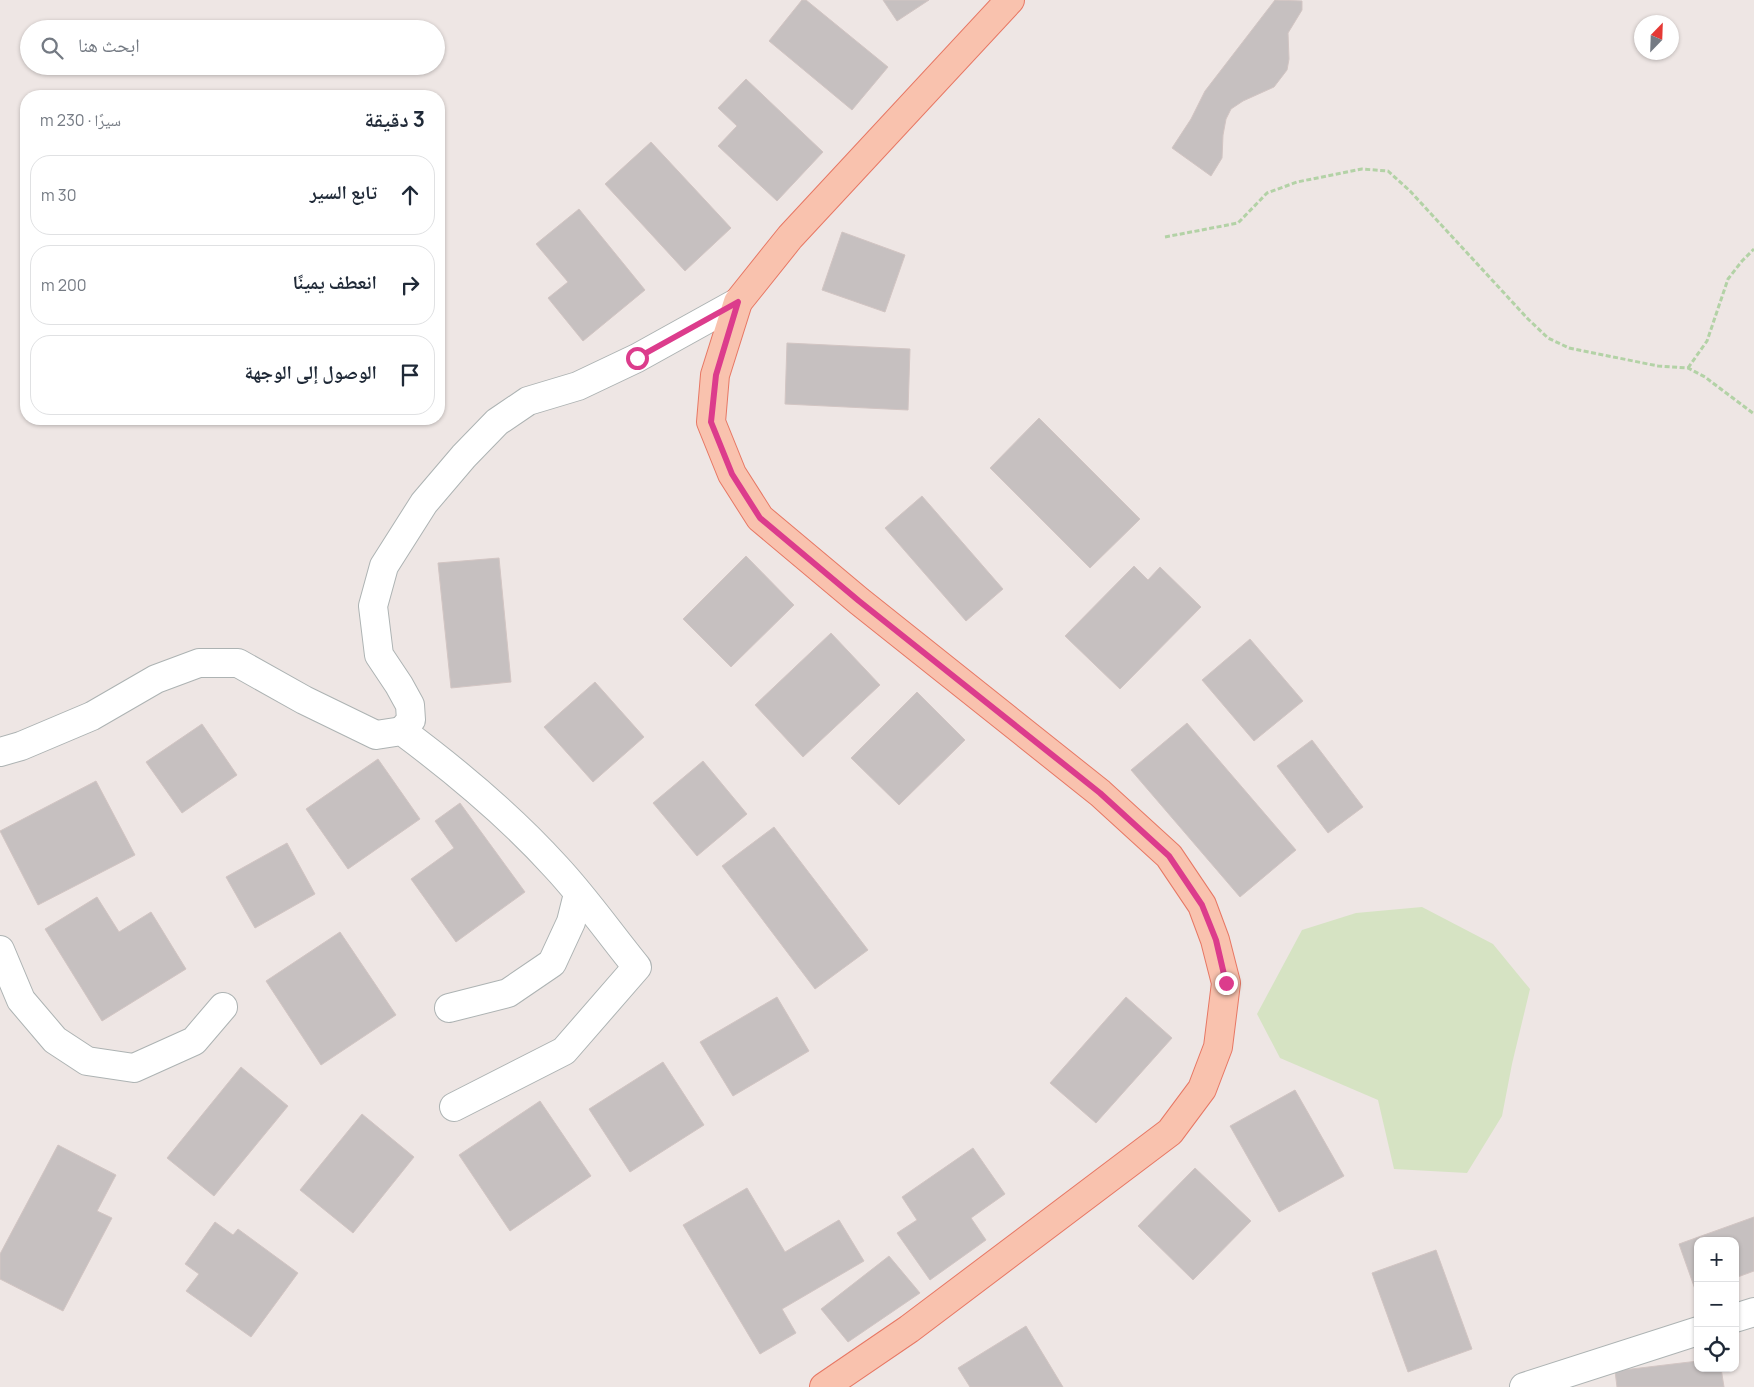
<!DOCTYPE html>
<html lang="ar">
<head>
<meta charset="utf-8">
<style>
  body { margin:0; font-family:Manrope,"Noto Naskh Arabic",sans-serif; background:#f2f2f3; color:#1f2937; direction:rtl }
  .controls { position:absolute; right:15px; bottom:15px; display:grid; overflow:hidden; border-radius:10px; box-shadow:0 1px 4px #0004 }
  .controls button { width:45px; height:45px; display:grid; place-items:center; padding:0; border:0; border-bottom:1px solid #e0e1e3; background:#fff; color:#1f2937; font:25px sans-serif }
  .compass { position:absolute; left:1634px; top:15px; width:45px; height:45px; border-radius:50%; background:#fff; box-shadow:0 1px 4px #0004; rotate:23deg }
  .stop { position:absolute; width:15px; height:15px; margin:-11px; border:4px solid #dc3c8c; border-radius:50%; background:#fff }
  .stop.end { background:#dc3c8c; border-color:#fff; box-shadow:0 1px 5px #0008 }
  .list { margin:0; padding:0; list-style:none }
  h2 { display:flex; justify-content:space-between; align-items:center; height:65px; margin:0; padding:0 20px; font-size:21px }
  h2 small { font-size:16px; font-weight:400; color:#747a83 }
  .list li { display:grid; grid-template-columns:32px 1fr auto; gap:15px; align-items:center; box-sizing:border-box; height:80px; margin:0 10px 10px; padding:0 10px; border:1px solid #e0e1e3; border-radius:20px }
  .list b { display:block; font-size:19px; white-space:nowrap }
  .list em { font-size:16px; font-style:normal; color:#747a83 }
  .icon { flex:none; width:28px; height:28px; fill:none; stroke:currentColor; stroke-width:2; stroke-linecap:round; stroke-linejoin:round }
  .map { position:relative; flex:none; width:1754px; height:1387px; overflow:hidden; direction:ltr }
  .search { position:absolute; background:#fff; box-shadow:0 1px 4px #0004; left:20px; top:20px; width:425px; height:55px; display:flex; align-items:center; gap:12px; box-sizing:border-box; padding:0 18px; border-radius:28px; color:#747a83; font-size:19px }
  .panel { position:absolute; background:#fff; box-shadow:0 1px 4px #0004; left:20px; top:90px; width:425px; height:335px; border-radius:20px; direction:rtl }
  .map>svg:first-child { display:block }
  .green { fill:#d6e3c3 }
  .building { fill:#c6c0c0; stroke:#d2c5c3 }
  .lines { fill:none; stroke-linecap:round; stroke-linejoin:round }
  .minor-casing { stroke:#adb3b3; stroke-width:30 }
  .primary-casing { stroke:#e77764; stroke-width:30 }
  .path { stroke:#b3d2a6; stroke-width:3; stroke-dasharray:5 2.5; stroke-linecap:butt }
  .minor { stroke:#fff; stroke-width:28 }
  .primary { stroke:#f9c2ae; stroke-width:28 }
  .route { stroke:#dc3c8c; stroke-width:6 }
</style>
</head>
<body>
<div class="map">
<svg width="1754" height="1387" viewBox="0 0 1754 1387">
  <rect width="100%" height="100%" fill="#eee6e4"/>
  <path class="green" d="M1422,907L1493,944L1530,989L1512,1064L1502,1116L1467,1173L1394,1169L1378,1100L1280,1058L1257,1014L1302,930L1356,913Z"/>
  <g class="building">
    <path d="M802,0H806L888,67L852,110L769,41Z"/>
    <path d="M883,0H929L897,21Z"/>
    <path d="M1275,0L1302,1V10L1288,33L1289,59L1287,70L1274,87L1243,101L1231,109L1226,119L1223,135L1222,158L1211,176L1172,148L1191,119L1205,91Z"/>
    <path d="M746,79L823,152L777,201L718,146L737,126L718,108Z"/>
    <path d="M651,142L731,228L685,271L605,184Z"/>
    <path d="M579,209L645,290L583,341L548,298L568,282L536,244Z"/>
    <path d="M842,232L905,255L885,312L822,290Z"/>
    <path d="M787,343L910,349L908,410L785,404Z"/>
    <path d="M1039,418L1140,519L1090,568L990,468Z"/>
    <path d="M922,496L1003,589L966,621L885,528Z"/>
    <path d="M746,556L794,605L731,667L683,619Z"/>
    <path d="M499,558L511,682L451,688L438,563Z"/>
    <path d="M1134,566L1148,580L1160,567L1201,607L1120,689L1065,636Z"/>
    <path d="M831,633L880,685L803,757L755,705Z"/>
    <path d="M1250,639L1303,701L1254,741L1202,680Z"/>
    <path d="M595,682L644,737L593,782L544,727Z"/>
    <path d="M917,692L965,740L899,805L851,758Z"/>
    <path d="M1187,723L1296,850L1240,897L1131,770Z"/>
    <path d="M202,724L237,775L182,813L146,762Z"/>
    <path d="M1312,740L1363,807L1328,833L1277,766Z"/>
    <path d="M378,759L420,819L348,869L306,809Z"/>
    <path d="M703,761L747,814L697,856L653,803Z"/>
    <path d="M96,781L135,855L38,905L0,831Z"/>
    <path d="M460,803L525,892L456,942L411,879L454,848L435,821Z"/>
    <path d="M774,827L868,950L815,989L722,866Z"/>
    <path d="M287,843L315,894L255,928L226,877Z"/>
    <path d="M97,897L119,932L151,912L186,969L102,1021L45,929Z"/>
    <path d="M340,932L396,1015L321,1065L266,981Z"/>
    <path d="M777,997L809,1051L733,1096L700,1042Z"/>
    <path d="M1126,997L1172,1038L1096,1123L1050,1083Z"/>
    <path d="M663,1062L704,1125L630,1172L589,1109Z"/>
    <path d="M241,1067L288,1106L214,1196L167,1158Z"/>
    <path d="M1295,1090L1344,1176L1279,1212L1230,1126Z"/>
    <path d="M540,1101L591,1176L510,1231L459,1155Z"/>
    <path d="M362,1114L414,1157L353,1233L300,1190Z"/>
    <path d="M58,1145L116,1175L97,1211L112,1218L63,1311L0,1279V1254Z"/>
    <path d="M973,1148L1005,1194L971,1218L986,1240L930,1280L897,1233L917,1220L902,1197Z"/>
    <path d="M1195,1168L1251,1221L1193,1280L1138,1226Z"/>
    <path d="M747,1188L785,1252L839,1220L864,1261L782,1309L796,1333L760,1354L683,1225Z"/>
    <path d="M1754,1217V1271L1735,1278V1241H1698V1292H1696L1679,1244Z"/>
    <path d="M215,1222L233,1235L238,1229L298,1273L251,1337L186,1291L199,1274L185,1264Z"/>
    <path d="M1436,1250L1472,1349L1408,1372L1372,1273Z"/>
    <path d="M889,1256L920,1293L848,1342L821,1309Z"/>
    <path d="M1026,1326L1063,1387H970L958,1368Z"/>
    <path d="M1698,1361V1368H1721L1724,1387H1617L1615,1371Z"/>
  </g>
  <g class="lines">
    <g class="minor-casing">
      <g id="minor">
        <path d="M402,731L411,720L410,705L399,685L379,655L373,606L384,566L424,503L464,456L497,422L528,401L578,386L637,358L738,302"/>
        <path d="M0,752L21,746L92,716L156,679L199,663H238L304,700L376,735L402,731C457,772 510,816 556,867C585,898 610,934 637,967L564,1051L454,1107"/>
        <path d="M0,950L21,1000L55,1040L87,1061L134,1068L194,1041L223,1007"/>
        <path d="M449,1008L508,993L552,963L571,922L578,894"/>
        <path d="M1735,1318L1754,1312"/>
        <path d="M1524,1387L1698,1331"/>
      </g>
    </g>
    <g class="primary-casing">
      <path id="primary" d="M824,1387L909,1329L1170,1132L1202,1089L1218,1047L1226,983L1215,940L1202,905L1169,856L1100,793L859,601L760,518L732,474L711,422L715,375L738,302L790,237L1010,0"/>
    </g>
    <g class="path">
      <path d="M1165,237L1238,223L1267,193L1297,182L1362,169L1388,171L1410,191L1528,319L1548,338L1569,348L1658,366L1688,368L1705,377L1754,414"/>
      <path d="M1688,368L1707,341L1728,279L1742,261L1754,249"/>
    </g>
    <use href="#minor" class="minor"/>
    <use href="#primary" class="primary"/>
  </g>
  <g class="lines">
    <path class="route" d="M637,358L738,302L716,375L711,422L732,474L760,518L859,601L1100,793L1169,856L1202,905L1216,940L1226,983"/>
  </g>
</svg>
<div class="controls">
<button>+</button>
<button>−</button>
<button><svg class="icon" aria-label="locate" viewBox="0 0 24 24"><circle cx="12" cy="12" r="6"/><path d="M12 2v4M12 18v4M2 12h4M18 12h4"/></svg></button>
</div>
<svg class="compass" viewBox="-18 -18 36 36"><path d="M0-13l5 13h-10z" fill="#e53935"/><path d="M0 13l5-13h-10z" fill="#747a83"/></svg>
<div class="stop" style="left:637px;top:358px"></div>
<div class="stop end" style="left:1226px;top:983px"></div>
<div class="search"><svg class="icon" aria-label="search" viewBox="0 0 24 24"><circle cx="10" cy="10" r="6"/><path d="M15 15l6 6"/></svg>ابحث هنا</div>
<section class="panel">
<h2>3 دقيقة<small>سيرًا · 230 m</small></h2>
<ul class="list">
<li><svg class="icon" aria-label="ahead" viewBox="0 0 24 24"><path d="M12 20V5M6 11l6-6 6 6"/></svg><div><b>تابع السير</b></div><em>30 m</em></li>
<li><svg class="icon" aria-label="right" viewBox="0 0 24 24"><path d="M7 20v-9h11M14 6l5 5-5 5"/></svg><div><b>انعطف يمينًا</b></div><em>200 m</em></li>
<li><svg class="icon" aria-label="arrive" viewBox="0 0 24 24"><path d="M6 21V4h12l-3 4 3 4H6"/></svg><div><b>الوصول إلى الوجهة</b></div></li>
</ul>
</section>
</div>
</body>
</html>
